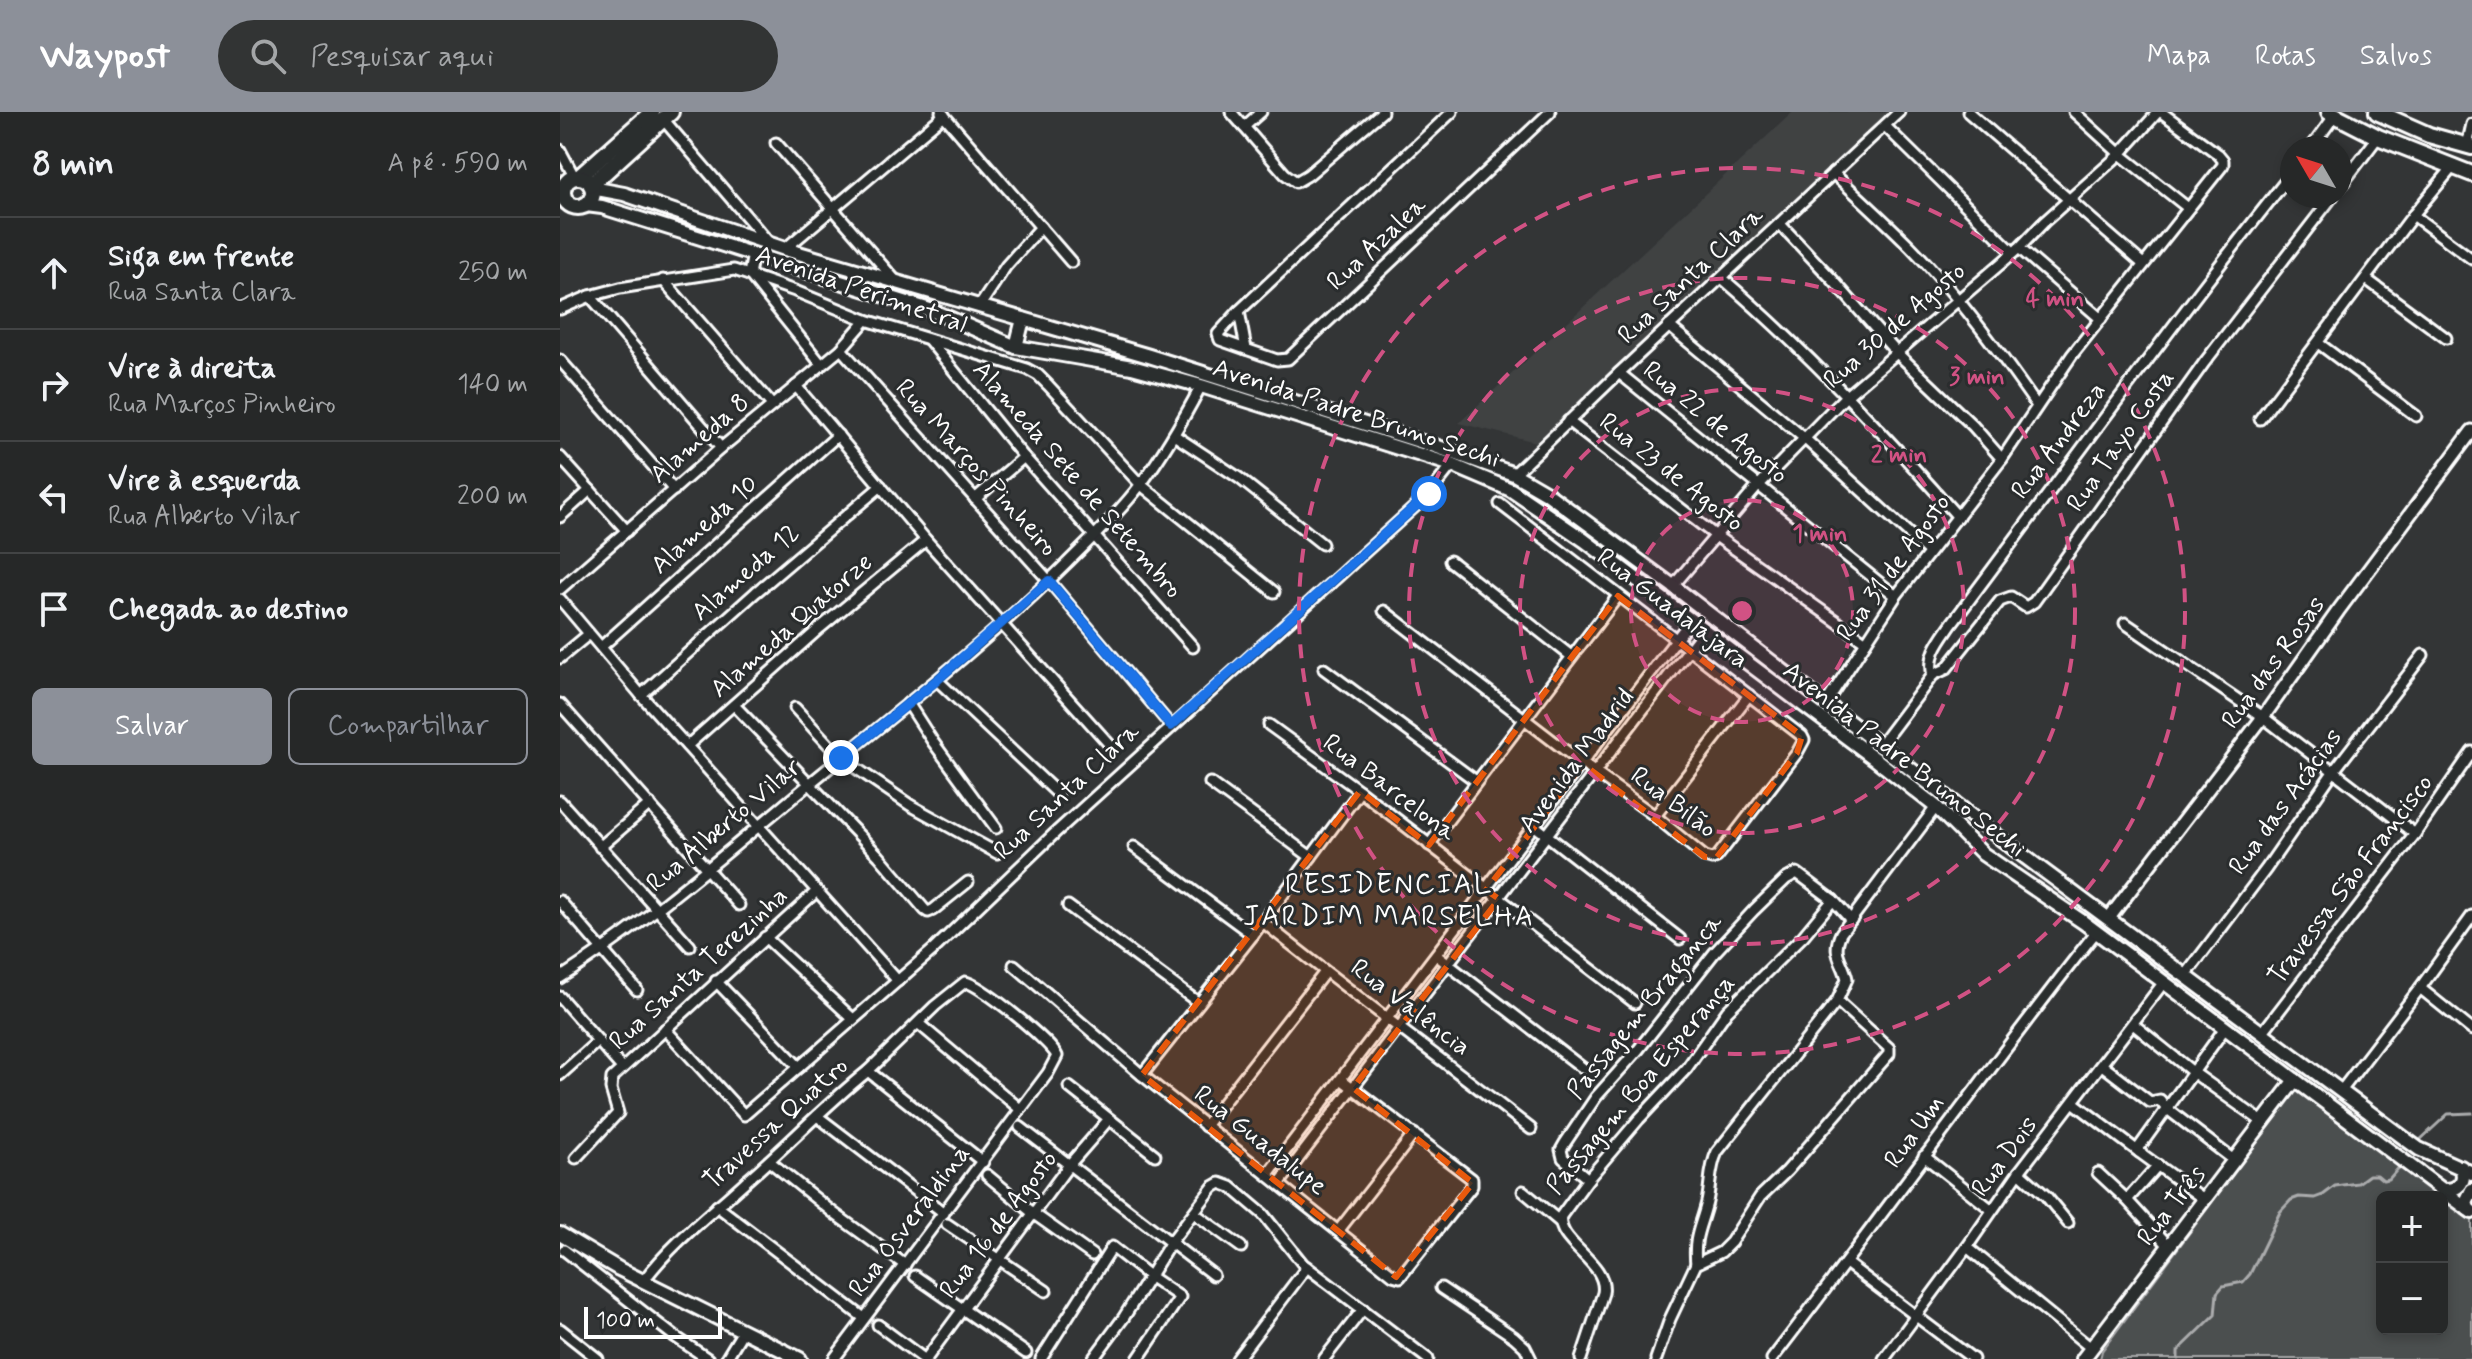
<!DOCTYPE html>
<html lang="pt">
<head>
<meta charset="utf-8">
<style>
  body { margin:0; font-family:Mynerve,sans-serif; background:#323434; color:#f1f3f6 }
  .controls { position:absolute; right:24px; bottom:24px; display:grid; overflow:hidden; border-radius:12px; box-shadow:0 4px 12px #0003 }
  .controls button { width:72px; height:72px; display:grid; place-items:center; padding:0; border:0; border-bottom:2px solid #424445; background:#262828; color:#f1f3f6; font:40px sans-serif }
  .compass { position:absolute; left:1720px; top:24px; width:72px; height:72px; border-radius:50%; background:#262828; box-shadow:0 4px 12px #0003; rotate:309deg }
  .scale { position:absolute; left:24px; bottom:20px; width:138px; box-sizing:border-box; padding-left:8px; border:4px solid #fff; border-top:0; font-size:22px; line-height:28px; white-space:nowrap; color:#fff; -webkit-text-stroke:6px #2a2d2e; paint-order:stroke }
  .stop { position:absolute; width:24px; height:24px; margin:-18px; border:6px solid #1a73e8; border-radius:50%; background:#fff }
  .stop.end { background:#1a73e8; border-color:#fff; box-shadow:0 2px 8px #0008 }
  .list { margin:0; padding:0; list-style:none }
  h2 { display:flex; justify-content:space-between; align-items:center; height:104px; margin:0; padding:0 32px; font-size:34px }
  h2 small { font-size:26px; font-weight:400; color:#a4a6a8 }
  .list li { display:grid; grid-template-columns:52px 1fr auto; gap:24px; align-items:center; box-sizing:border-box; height:112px; padding:0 32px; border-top:2px solid #424445 }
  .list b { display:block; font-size:30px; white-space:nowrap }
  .list p { margin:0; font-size:26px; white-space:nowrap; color:#a4a6a8 }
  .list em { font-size:26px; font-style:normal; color:#a4a6a8 }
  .actions { display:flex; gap:16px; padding:24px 32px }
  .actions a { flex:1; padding:18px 0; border:2px solid #8c9099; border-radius:12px; text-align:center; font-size:28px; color:#8c9099 }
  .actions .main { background:#8c9099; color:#fff }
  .icon { flex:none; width:44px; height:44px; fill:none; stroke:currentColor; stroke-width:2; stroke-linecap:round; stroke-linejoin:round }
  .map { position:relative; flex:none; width:1912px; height:1247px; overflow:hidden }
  header { display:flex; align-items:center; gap:48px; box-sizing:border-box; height:112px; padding:0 40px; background:#8c9099; color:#fff }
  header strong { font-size:38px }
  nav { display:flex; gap:44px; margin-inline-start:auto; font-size:28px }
  .search { width:560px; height:72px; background:#323434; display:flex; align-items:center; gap:20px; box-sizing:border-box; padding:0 28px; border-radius:44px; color:#a4a6a8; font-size:30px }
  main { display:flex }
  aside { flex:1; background:#262828 }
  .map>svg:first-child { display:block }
  .built { fill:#404243 }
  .green { fill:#4c4f50; stroke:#a6a7a8; stroke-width:2; fill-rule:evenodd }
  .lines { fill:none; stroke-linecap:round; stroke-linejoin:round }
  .stream { stroke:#abacad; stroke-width:3 }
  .minor-casing { stroke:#fff; stroke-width:15 }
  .tertiary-casing { stroke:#fff; stroke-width:17 }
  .secondary-casing { stroke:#fff; stroke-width:18 }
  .primary-casing { stroke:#fff; stroke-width:20 }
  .minor { stroke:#2a2d2e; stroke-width:9 }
  .tertiary { stroke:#2a2d2e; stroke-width:11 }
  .secondary { stroke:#2a2d2e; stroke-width:12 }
  .primary { stroke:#2a2d2e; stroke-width:14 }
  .route { stroke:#1a73e8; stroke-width:10 }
  .marked { fill:#e8590c; fill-opacity:0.2; stroke:#e8590c; stroke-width:6; stroke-dasharray:16 10; stroke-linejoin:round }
  .ring { fill:none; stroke:#d15284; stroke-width:4; stroke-dasharray:14 10 }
  .labels { text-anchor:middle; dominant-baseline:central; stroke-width:6; stroke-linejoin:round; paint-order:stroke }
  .street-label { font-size:26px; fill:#fff; stroke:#2a2d2e }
  .neighbourhood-label { font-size:28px; letter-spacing:2px; fill:#fff; stroke:#2a2d2e }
  .centre { fill:#d15284; stroke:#2a2d2e; stroke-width:4 }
  .ring-label { font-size:24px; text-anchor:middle; font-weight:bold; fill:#d15284; stroke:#2a2d2e; stroke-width:6; stroke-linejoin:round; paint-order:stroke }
</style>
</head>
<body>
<header>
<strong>Waypost</strong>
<div class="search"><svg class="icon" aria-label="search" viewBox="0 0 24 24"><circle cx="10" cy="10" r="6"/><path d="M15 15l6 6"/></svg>Pesquisar aqui</div>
<nav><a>Mapa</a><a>Rotas</a><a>Salvos</a></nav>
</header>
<main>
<aside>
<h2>8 min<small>A pé · 590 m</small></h2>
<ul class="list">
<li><svg class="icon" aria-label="ahead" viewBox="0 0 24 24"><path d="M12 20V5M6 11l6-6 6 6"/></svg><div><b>Siga em frente</b><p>Rua Santa Clara</p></div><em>250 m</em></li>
<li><svg class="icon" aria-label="right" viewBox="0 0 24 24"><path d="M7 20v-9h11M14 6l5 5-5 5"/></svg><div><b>Vire à direita</b><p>Rua Marços Pinheiro</p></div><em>140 m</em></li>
<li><svg class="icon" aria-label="left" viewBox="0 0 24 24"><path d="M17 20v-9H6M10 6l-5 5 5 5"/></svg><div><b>Vire à esquerda</b><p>Rua Alberto Vilar</p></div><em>200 m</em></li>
<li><svg class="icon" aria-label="arrive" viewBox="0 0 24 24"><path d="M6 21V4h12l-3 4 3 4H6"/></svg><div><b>Chegada ao destino</b></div></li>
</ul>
<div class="actions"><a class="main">Salvar</a><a>Compartilhar</a></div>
</aside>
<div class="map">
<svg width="1912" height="1247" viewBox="0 0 1912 1247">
  <rect width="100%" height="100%" fill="#333536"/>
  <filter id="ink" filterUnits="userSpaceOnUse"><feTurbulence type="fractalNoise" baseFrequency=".0125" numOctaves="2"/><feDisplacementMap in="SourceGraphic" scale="16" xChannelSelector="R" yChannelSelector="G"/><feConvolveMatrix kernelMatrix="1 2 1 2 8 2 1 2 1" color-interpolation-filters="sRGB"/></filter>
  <g filter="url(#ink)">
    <path class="built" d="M1233,0H1331L976,330L899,311Z"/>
    <path class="green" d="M1739,973L1912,1105V1247H1540L1542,1239ZM1822,1085H1882V1217H1822Z"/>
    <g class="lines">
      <g class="stream">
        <path d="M1860,1028L1888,1002L1912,1001"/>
        <path d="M1618,1247V1239L1655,1203L1657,1181L1663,1174L1683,1170L1690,1162L1720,1100L1731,1088L1739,1085L1755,1086L1763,1083L1775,1074L1798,1071L1809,1063H1817L1823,1068L1829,1067L1842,1052"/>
      </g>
      <g class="minor-casing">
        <g id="minor">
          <path d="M381,0L511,150"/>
          <path d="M671,0L725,62L736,70L748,63L822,0"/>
          <path d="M892,0L679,199L658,222L660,228L717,248L728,247L990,0"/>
          <path d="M1408,0L1583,152"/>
          <path d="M1514,0L1560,42L1628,96"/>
          <path d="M103,7L210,132"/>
          <path d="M1325,14L1453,140"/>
          <path d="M684,15L701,0"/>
          <path d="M216,31L335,168"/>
          <path d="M1907,34L1912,12"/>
          <path d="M1751,36L1775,3"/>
          <path d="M0,38L15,66"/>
          <path d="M1273,61C1299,85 1325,109 1350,134C1397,182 1438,238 1477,294"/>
          <path d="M1780,75L1818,25"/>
          <path d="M1853,103L1912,147"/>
          <path d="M1220,112L1272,167L1336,240L1413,314L1442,347"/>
          <path d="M1459,136L1541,207"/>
          <path d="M225,137L384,3"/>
          <path d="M193,142L189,162L261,252"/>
          <path d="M1162,166C1247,239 1324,321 1398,405"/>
          <path d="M1806,167L1886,226"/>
          <path d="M103,168L212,293"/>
          <path d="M30,184L161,336"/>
          <path d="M419,195L446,154L481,115"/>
          <path d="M0,197L30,184L60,176L174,158L235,179L306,208L467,257L478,263L488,273L580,372L714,480"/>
          <path d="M679,199L686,237"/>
          <path d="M1109,214L1244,326L1369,440"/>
          <path d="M369,228L464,345L633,535"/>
          <path d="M1758,231L1856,304"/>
          <path d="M281,237L489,469L611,614"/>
          <path d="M0,248L114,378"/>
          <path d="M1059,261L1336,484"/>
          <path d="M236,274L366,428L550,633"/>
          <path d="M1700,307L1853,103L1892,56"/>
          <path d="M1008,309L1156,424L1306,530"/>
          <path d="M614,323L679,366L762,432"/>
          <path d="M0,345L67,419"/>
          <path d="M954,362L1059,261L1339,0"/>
          <path d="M415,387L464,345"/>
          <path d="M0,405L30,378"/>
          <path d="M890,449L1011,544"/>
          <path d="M1113,474L1198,374L1285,285L1459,136L1484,110L1560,42L1598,0"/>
          <path d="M0,477L161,336L281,237L306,208"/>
          <path d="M0,487L81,583L338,869"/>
          <path d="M824,499L1023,652L1095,704L1145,745L1152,747L1157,745L1237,641L1244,628L1242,624L940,392"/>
          <path d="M1565,511L1703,605L1855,722"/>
          <path d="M41,535L278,323"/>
          <path d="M0,546L29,522"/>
          <path d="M764,557L916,669"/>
          <path d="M1373,563L1386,557L1440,489L1451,485L1466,495L1474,490L1644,251L1773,84"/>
          <path d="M377,568L498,682"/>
          <path d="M81,583L196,480L321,374"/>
          <path d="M348,591L373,630L436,716"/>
          <path d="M1266,591L1336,484L1442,347L1512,243L1663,53V48L1658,42L1601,0"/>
          <path d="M0,592L179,793"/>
          <path d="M174,593L319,744L365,798L368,800L373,798L408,770"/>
          <path d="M235,596L281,646L350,693L437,741"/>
          <path d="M709,613L800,679L1075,891"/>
          <path d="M1321,632L1373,563C1367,543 1381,527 1392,511C1505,361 1614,208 1732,61"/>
          <path d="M127,634L260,516L366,428"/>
          <path d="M650,671L751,745"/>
          <path d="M0,689L130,834"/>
          <path d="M1095,704L1189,583"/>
          <path d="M975,714L1120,827"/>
          <path d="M869,733L1058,484"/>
          <path d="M40,735L90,692"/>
          <path d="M574,735L693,823"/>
          <path d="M0,789L77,878"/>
          <path d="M508,794L639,891"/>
          <path d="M703,810C791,881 882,947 971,1017"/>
          <path d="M205,825L293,907"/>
          <path d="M876,843L1024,957"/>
          <path d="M454,853L582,963L833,1163L840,1165L912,1074V1067L781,967"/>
          <path d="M1626,863L1706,757L1773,660L1863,543"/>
          <path d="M0,866C89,809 167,740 248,673C336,601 426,531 506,452C532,426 559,401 581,372C604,341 623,308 641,274"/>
          <path d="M156,869L239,955"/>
          <path d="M1860,876L1912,918"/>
          <path d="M0,885L62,956"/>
          <path d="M359,912L460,997"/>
          <path d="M1573,912L1634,961L1704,1011"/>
          <path d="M105,917L184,1003L373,838L495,721L869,382L892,353"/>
          <path d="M1702,921L1855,722L1912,640"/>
          <path d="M1542,953L1590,990L1600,988L1606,996L1675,1049"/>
          <path d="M0,963L38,929"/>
          <path d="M582,963L693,823L800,679"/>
          <path d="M509,975L595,1043"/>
          <path d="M1781,979L1860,876L1912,804"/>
          <path d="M1513,990L1579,1040"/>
          <path d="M257,1004L384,1101"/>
          <path d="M645,1014L765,860"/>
          <path d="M460,1015L653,1163"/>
          <path d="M1364,1044L1432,1098"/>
          <path d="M16,1046L58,1001L51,977L52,966L257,779"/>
          <path d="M209,1049L275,1102L345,1153"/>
          <path d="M1459,1060L1486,1084L1508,1111"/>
          <path d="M1538,1061L1567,1088L1609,1134"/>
          <path d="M708,1062L1131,508"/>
          <path d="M427,1063L474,1102L532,1143"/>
          <path d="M1028,1067L1003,1046L1001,1038L1005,1031L1036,985L1078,938L1155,840L1194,798L1226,767L1237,761L1273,788L1291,808"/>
          <path d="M719,1072L1144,518"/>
          <path d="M963,1079L1000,1110"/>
          <path d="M1567,1088L1598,1053"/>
          <path d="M1645,1088L1579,1040L1578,1037L1665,916"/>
          <path d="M157,1094L304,1206"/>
          <path d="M634,1101L681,1135"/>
          <path d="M387,1112L486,1179"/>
          <path d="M779,1118L854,1022"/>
          <path d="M1407,1135L1531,1236"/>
          <path d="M4,1138L114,1224L148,1247"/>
          <path d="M1286,1151L1413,1247"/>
          <path d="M1136,1152C1133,1124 1141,1115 1147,1090C1151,1072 1149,1057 1157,1040L1277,889L1287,867C1283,848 1271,842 1281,821L1376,695"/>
          <path d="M355,1164L466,1241"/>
          <path d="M84,1168C113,1130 150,1102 185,1070C227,1034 265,993 308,959L423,1050"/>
          <path d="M881,1176L954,1225L965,1235L971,1247"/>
          <path d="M318,1213L364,1247"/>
          <path d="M0,1217L38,1247"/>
          <path d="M166,1247L183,1219"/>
          <path d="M274,1247L488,961L497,944C491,930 419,871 405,870L375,894L308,959"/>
          <path d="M366,1247L509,1053L549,1007"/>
          <path d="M481,1247L552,1135L589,1164L620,1185L578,1247"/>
          <path d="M533,1247L564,1205L611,1130L653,1075L660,1071L671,1075L703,1102L743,1152L868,1247"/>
          <path d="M677,1247L747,1155"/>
          <path d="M764,1247L803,1197"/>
          <path d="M1021,1247L1043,1181C1049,1150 995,1131 1001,1104L1028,1067L1079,1007L1127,956L1167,899L1243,824L1273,788"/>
          <path d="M1096,1247L1110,1207L1136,1152L1161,1140L1171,1130L1200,1085L1227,1059L1329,942V936L1277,889"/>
          <path d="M1212,1247C1321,1106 1425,960 1536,820"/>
          <path d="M1324,1247L1407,1135L1459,1060L1604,870"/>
        </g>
      </g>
      <g class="tertiary-casing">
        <path id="tertiary" d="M1549,806L1703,605L1778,499L1912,319"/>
      </g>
      <g class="secondary-casing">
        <g id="secondary">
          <path d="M32,76L64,82L225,137L589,244L875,334L954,362L985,380L1113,474L1453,736L1848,1029L1859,1037L1912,1061"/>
          <path d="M26,93L42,95L373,199L456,235L572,255L641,274L892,353L951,378L1024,428L1314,646L1376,695L1423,742L1523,810L1912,1100"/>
          <path d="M456,235L463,207"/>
          <path d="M1882,1078C1898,1079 1907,1070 1901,1055"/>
          <path d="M1908,1097L1906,1090L1912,1078"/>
          <path d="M0,1122L59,1157L240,1247"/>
          <path d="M1523,1247L1735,968"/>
        </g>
      </g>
      <g class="primary-casing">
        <g id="primary">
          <path d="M1769,0L1818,25L1912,62"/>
          <path d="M1817,0L1869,23L1912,35"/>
          <path d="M19,65L92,0"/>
          <circle cx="18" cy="80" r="15"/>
          <path d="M31,73L111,0"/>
        </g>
      </g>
      <use href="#minor" class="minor"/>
      <use href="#tertiary" class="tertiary"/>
      <use href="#secondary" class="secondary"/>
      <use href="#primary" class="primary"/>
    </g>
  </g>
  <g class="lines" filter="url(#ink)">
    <path class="route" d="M281,646L377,568L489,469L611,614L869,382"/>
  </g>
  <path class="marked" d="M1058,484L1242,624L1237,641L1157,745H1145L1023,652L926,778L939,787L793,976L913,1071L836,1165L582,963L800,679L869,733Z"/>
  <circle cx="1182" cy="499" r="111" fill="#d15284" fill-opacity=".12"/>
  <g class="ring">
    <circle cx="1182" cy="499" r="111"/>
    <circle cx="1182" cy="499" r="222"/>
    <circle cx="1182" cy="499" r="333"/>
    <circle cx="1182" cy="499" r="443"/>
  </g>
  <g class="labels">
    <g class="street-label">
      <text transform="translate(817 132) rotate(-43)">Rua Azalea</text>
      <text transform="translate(1131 164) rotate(-43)">Rua Santa Clara</text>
      <text transform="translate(301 178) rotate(19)">Avenida Perimetral</text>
      <text transform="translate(1335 214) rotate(-41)">Rua 30 de Agosto</text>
      <text transform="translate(796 302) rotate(18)">Avenida Padre Bruno Sechi</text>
      <text transform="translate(1155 311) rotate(39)">Rua 22 de Agosto</text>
      <text transform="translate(140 327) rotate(-41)">Alameda 8</text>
      <text transform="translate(1499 329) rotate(-53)">Rua Andreza</text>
      <text transform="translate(1561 329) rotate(-55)">Rua Tayo Costa</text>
      <text transform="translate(416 356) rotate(48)">Rua Marços Pinheiro</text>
      <text transform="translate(1111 361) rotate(38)">Rua 23 de Agosto</text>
      <text transform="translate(517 368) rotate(49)">Alameda Sete de Setembro</text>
      <text transform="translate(145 413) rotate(-42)">Alameda 10</text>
      <text transform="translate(1334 456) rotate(-54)">Rua 31 de Agosto</text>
      <text transform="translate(186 461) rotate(-41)">Alameda 12</text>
      <text transform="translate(1112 497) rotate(37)">Rua Guadalajara</text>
      <text transform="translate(232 514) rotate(-41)">Alameda Quatorze</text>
      <text transform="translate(1714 551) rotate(-54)">Rua das Rosas</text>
      <text transform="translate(1344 648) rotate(38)">Avenida Padre Bruno Sechi</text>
      <text transform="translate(1017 649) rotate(-53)">Avenida Madrid</text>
      <text transform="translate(829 676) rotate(37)">Rua Barcelona</text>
      <text transform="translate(507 680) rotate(-43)">Rua Santa Clara</text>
      <text transform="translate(1726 690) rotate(-54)">Rua das Acácias</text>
      <text transform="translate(1113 691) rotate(37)">Rua Bilão</text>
      <text transform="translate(164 714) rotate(-40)">Rua Alberto Vilar</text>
      <text transform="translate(1791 768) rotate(-53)">Travessa São Francisco</text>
      <text transform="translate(139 857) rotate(-42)">Rua Santa Terezinha</text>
      <text transform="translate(1085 895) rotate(-51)">Passagem Braganca</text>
      <text transform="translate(850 896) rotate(37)">Rua Valência</text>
      <text transform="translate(1081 973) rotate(-50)">Passagem Boa Esperança</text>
      <text transform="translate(216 1012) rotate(-42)">Travessa Quatro</text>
      <text transform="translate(1355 1020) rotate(-54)">Rua Um</text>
      <text transform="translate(700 1029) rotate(38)">Rua Guadalupe</text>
      <text transform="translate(1445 1045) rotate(-54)">Rua Dois</text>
      <text transform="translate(1612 1094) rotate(-52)">Rua Três</text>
      <text transform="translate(350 1109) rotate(-53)">Rua Osveraldina</text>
      <text transform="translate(439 1113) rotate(-53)">Rua 16 de Agosto</text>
    </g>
    <g class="neighbourhood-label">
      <text x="829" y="773">RESIDENCIAL<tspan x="829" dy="32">JARDIM MARSELHA</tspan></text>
    </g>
  </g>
  <circle cx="1182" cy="499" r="12" class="centre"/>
  <g class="ring-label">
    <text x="1495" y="194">4 min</text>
    <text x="1417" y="272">3 min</text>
    <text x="1339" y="350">2 min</text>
    <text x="1260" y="429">1 min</text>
  </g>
</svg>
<div class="controls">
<button>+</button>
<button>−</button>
</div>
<svg class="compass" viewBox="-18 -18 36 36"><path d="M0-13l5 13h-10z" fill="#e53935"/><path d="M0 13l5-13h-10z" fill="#a4a6a8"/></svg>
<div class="scale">100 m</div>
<div class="stop" style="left:869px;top:382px"></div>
<div class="stop end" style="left:281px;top:646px"></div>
</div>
</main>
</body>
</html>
